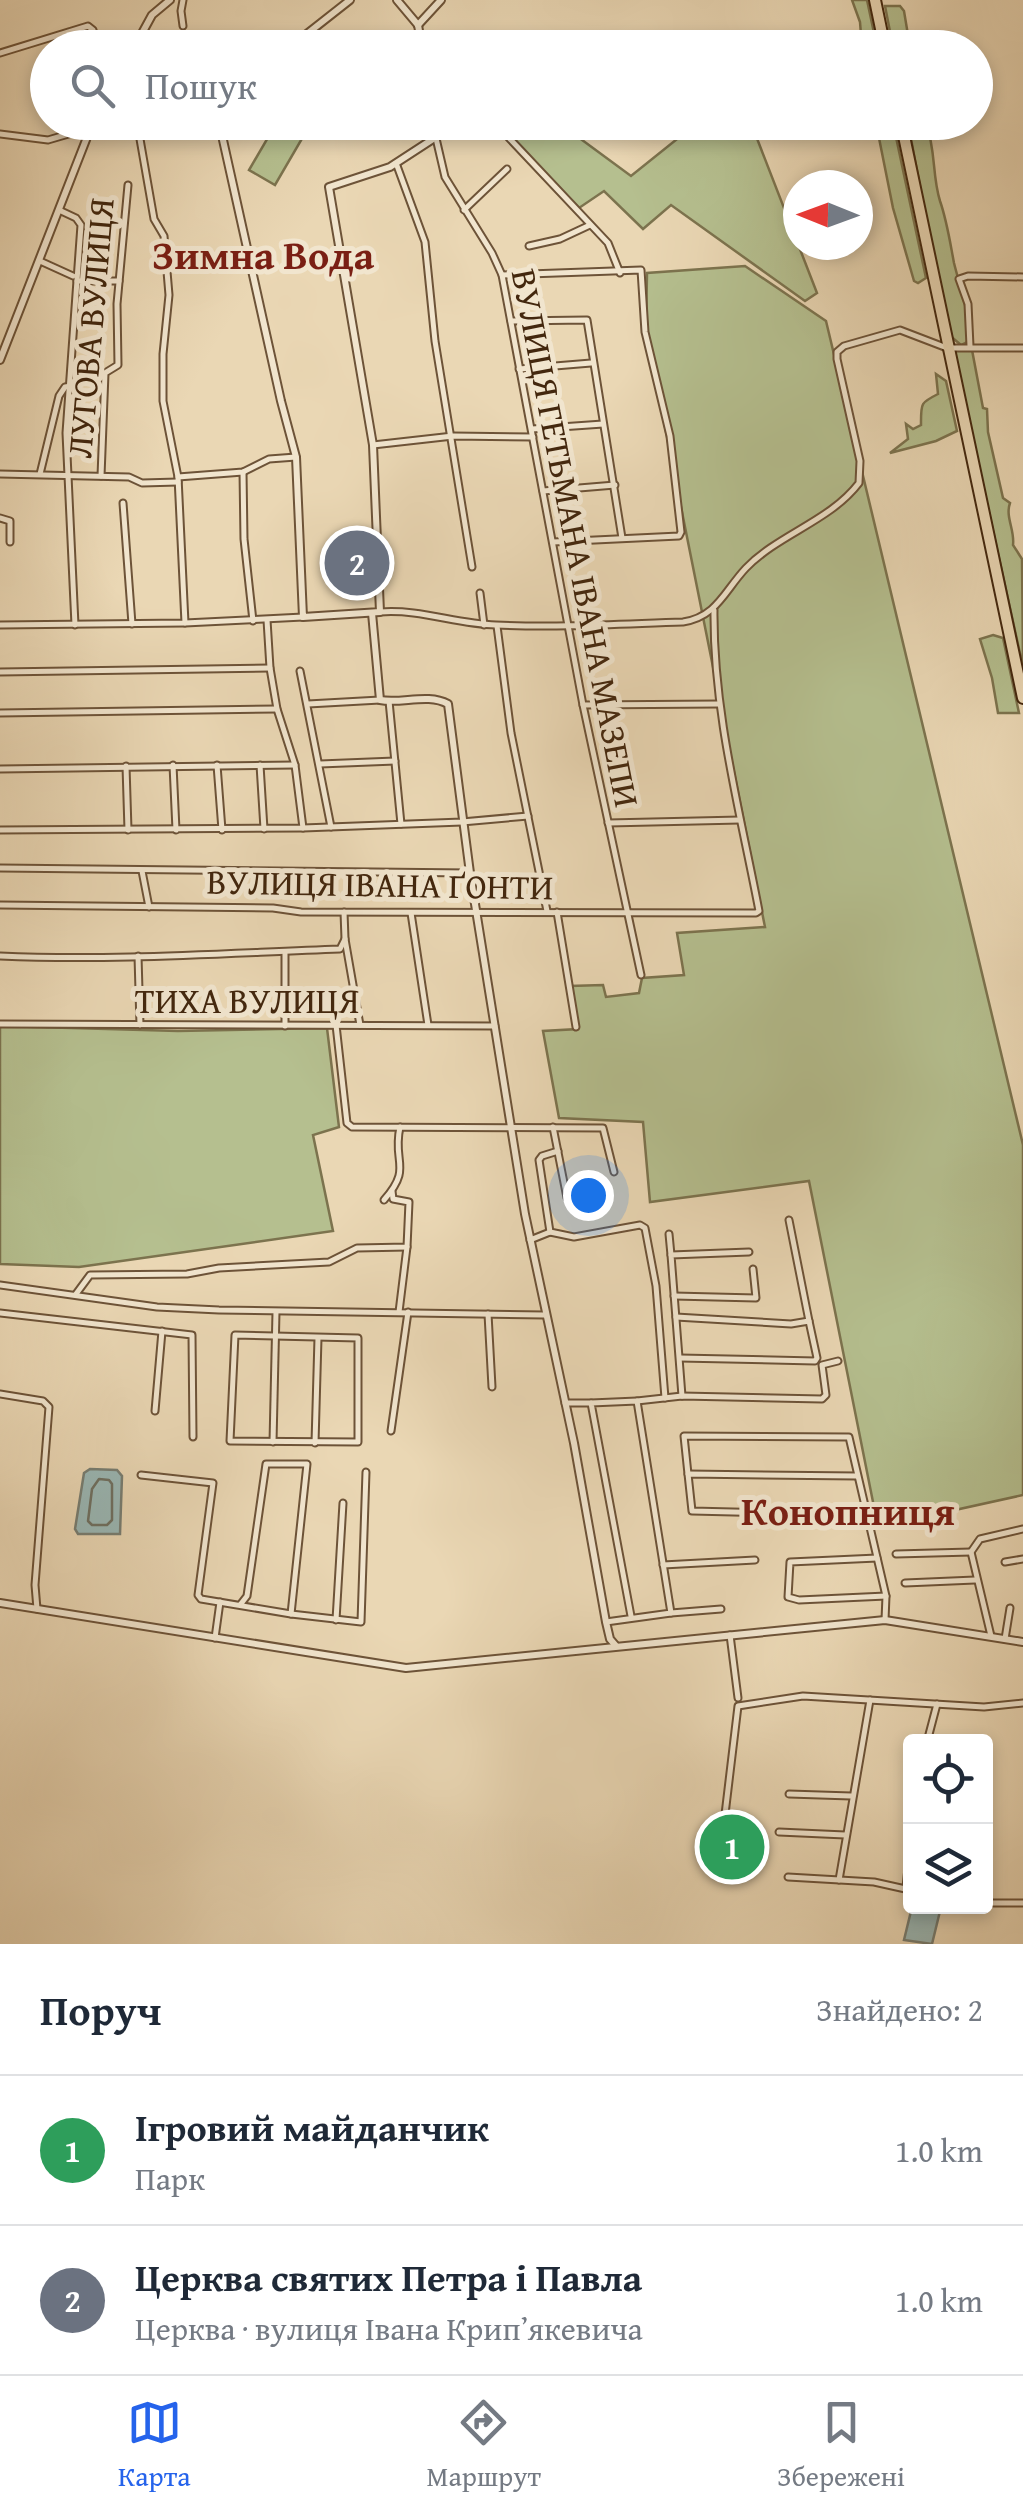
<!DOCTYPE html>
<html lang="uk">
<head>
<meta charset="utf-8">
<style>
  body { margin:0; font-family:"Gentium Book Plus",serif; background:#f6f6f7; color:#1f2937 }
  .controls { position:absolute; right:30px; bottom:30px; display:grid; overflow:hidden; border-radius:10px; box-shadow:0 5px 15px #0003 }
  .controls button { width:90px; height:90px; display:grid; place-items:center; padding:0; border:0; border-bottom:2px solid #e0e1e3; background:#fff; color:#1f2937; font:50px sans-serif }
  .compass { position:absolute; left:783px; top:170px; width:90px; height:90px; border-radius:50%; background:#fff; box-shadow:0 5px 15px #0003; rotate:271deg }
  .you { position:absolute; left:588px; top:1195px; width:35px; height:35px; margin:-25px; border:8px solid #fff; border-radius:50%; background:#1a73e8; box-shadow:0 0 0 15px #1a73e833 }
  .badge { display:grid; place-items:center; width:65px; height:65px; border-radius:50%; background:#2563eb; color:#fff; font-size:32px; font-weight:700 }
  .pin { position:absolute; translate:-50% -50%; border:5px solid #fff; box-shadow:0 2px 10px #0006 }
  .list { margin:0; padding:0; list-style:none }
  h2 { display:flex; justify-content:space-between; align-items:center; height:130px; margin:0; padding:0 40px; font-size:42px }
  h2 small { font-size:32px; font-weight:400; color:#747a83 }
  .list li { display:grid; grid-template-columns:65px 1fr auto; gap:30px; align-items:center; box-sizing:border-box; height:150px; padding:0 40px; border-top:2px solid #e0e1e3 }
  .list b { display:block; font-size:38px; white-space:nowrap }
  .list p { margin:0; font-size:32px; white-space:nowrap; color:#747a83 }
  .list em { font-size:32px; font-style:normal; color:#747a83 }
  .icon { flex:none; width:55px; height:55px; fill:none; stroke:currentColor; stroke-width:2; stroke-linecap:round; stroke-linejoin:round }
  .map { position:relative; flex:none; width:1023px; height:1944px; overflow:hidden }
  .search { position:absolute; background:#fff; box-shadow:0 5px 15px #0003; left:30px; right:30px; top:30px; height:110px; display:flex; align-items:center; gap:25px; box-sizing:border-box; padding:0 35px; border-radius:55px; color:#747a83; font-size:38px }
  .sheet { height:430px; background:#fff }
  nav { display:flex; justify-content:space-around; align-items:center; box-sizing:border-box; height:140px; border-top:2px solid #e0e1e3; background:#fff; font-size:28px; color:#747a83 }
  nav a { display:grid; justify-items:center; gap:5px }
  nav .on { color:#2563eb }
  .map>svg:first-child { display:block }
  .green { fill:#b5bf8f; stroke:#7c734e; stroke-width:2.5 }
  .water { fill:#9ab8b6; stroke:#777e73; stroke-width:2.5 }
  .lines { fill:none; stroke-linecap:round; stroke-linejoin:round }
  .shore { stroke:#6e7062; stroke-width:2.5 }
  .minor-casing { stroke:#6d5338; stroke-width:9 }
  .tertiary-casing { stroke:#6d5338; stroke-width:10 }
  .trunk-casing { stroke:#43270e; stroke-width:14 }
  .minor { stroke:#f1e5ce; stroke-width:5 }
  .tertiary { stroke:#f1e5ce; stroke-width:6 }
  .trunk { stroke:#ead7b4; stroke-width:10 }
  .labels { text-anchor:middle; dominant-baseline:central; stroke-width:10; stroke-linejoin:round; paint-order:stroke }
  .street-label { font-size:35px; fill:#43270e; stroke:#f1e5ce }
  .quarter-label { font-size:40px; font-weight:bold; fill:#7a1f14; stroke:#f1e5ce }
</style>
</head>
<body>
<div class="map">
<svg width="1023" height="1944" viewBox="0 0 1023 1944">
  <rect width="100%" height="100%" fill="#ead7b4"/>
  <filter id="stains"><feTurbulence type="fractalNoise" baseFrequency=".002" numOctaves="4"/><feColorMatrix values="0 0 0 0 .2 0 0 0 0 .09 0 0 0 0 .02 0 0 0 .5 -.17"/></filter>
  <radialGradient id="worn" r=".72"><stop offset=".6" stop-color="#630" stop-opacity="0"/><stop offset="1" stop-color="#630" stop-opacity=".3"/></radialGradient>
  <g class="green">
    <path d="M852,0H867L877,47H862L860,22Z"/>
    <path d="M885,6H900L904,11L910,47H893Z"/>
    <path d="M277,122L295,123L307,130L275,185L249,170Z"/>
    <path d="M496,123H559L631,176L697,123H751L817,293L805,301L671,205L643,229L604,191L579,208Z"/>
    <path d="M876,123H893L926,278L918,283L914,281L893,208Z"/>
    <path d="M908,123H926C936,150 932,176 940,201C947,221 950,242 954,263C960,287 969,313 971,340L961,345L948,334Z"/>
    <path d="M745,266L826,321L1023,1145V1495L878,1527L809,1181L650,1202L643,1122L559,1118L543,1031L578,1029L570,986L603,985L606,997L639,993L642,978L684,975L677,933L765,927L646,332L647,273Z"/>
    <path d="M958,349L972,350L983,408L987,409L988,432L1003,498L1010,503C1005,517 1015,530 1013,545L1022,559L1023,667L954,354Z"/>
    <path d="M936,374L946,381L957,431L936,441L890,453L908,439L906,424L913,429L921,425C921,403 920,403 938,394Z"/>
    <path d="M993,635L1003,638L1019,713H998L992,678L980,639Z"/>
    <path d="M0,1026L178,1031L327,1028L339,1127L313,1135L333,1231L79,1267L0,1264Z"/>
  </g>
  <g class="water">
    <path d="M90,1469L117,1470L122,1476L120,1534H78L75,1529L84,1473Z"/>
    <path d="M912,1907H941L932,1944L904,1940Z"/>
  </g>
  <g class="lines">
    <path class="shore" d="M99,1479L109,1480L112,1484V1520L107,1525H92L88,1521L92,1489Z"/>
    <g class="minor-casing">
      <g id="minor">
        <path d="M183,26L181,11L183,0"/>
        <path d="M0,53L88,26L93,30L98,48"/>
        <path d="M137,122L154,219L164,236L169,295L163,354V401L178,477L185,623"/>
        <path d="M494,122L608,243L620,273"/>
        <path d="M179,127L185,122"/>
        <path d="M0,134L48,140L89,128"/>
        <path d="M435,134L445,177L492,253L502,275L583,705L641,975"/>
        <path d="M396,163L425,242L435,341L472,567"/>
        <path d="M59,210L76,218L81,225L66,433L75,625"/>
        <path d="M464,210L507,169"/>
        <path d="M529,246L560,239L590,225"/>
        <path d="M40,261L73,276"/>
        <path d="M502,275L641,270L645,332L670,436L681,532L679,536L553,542"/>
        <path d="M77,281H119"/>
        <path d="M511,321L587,320L622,538"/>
        <path d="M970,346L968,304L959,279L968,276L1023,277"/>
        <path d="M519,369L591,363"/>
        <path d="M532,429L603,424"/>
        <path d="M373,445L453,436L533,437"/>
        <path d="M243,472L244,539L253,621"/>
        <path d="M0,474L129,477L142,483L178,482"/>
        <path d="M40,474L59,396L65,387L71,386"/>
        <path d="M101,476L105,373L118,365L117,304L128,185"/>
        <path d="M178,477L243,472L269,459L296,457"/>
        <path d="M543,491L615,485"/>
        <path d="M123,503L132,624"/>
        <path d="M0,518L10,521V542"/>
        <path d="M480,593L484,625"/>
        <path d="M380,612C422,609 455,624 496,625C558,628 621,624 683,622C717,617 725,590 746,568C779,534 830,521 859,483L860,461L837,359V352L844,346L900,330L947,348H1023"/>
        <path d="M267,620L270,668L277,709L295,765L303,828"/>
        <path d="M0,625L185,623L303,617"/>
        <path d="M497,626L511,733L547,911"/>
        <path d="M300,671L331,827"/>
        <path d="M0,672L270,668"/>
        <path d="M389,701L401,824"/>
        <path d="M308,704L380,700"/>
        <path d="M583,705L719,704"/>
        <path d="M0,713L277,709"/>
        <path d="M320,764L395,761"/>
        <path d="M173,765L176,830"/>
        <path d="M217,765L222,830"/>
        <path d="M260,765L264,829"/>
        <path d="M126,766L128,830"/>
        <path d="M0,769L295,765"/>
        <path d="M608,823L740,820"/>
        <path d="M0,830L303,828L462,822L528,816"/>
        <path d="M0,868L470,873"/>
        <path d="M142,871L149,907"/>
        <path d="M0,905L273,908L301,912L756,913L759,911C740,811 713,712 714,610"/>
        <path d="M344,912L345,939L360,1025"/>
        <path d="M557,912L576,1027"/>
        <path d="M411,913L428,1025"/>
        <path d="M285,954V1026"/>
        <path d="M0,956C113,961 227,953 340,949L345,939"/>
        <path d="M138,956L140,1025"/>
        <path d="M0,1024L495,1026"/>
        <path d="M336,1025L347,1123L352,1127L603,1128L614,1172"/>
        <path d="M553,1127L567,1198"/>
        <path d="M558,1151L542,1156L539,1160L550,1232L574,1237L640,1225L645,1228L656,1286L665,1398"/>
        <path d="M384,1200C413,1167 392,1163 400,1127"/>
        <path d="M789,1220L809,1321"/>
        <path d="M669,1234L671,1255"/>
        <path d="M530,1240L550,1232"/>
        <path d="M0,1285L157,1307L219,1310L544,1315"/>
        <path d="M76,1294L90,1275L187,1274L219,1268L329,1262L357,1248L407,1247L409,1202L393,1199L392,1191"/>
        <path d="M674,1296L756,1298L753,1269"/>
        <path d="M399,1312L407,1247"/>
        <path d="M0,1313L192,1335L193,1437"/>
        <path d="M488,1314L492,1387"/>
        <path d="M676,1317L791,1324L809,1321L817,1358L815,1361L680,1358"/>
        <path d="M235,1335L358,1338V1442L230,1441Z"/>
        <path d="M0,1394L43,1401L49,1407L35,1585L37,1609"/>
        <path d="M682,1396L671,1255L749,1252"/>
        <path d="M637,1401L682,1396L822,1399L826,1395L822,1365L838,1361"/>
        <path d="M565,1403H591"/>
        <path d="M155,1411L162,1331"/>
        <path d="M391,1431L408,1312"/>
        <path d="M273,1442L276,1312"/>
        <path d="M315,1443L318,1338"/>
        <path d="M688,1474L684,1436L849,1437L886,1596L885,1620"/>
        <path d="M141,1475L213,1483L198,1595L201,1599L291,1614L307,1464H266L247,1596L240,1605"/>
        <path d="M857,1476L688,1474L692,1511L866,1515"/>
        <path d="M896,1554L971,1552"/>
        <path d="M877,1558L790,1562L788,1597L799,1600L886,1596"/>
        <path d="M1005,1562L1023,1559"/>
        <path d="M663,1565L755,1560"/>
        <path d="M905,1583L975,1580"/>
        <path d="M671,1613L721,1609"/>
        <path d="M291,1614L361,1622L366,1472"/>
        <path d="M336,1620L343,1503"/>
        <path d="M606,1622L671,1613L637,1401L591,1403L631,1616"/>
        <path d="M730,1635L738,1698"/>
        <path d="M991,1636L971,1552L980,1539L1023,1529"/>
        <path d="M215,1638L220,1602"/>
        <path d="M1005,1639L1010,1608"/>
        <path d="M927,1742L937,1704"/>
        <path d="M789,1794L851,1796"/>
        <path d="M723,1831L738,1706L803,1696L984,1707L1023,1703"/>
        <path d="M779,1832L845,1835"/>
        <path d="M788,1877L874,1882L910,1890"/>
        <path d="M839,1880L870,1700"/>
        <path d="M906,1887L910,1849"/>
        <path d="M986,1903H1023"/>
      </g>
    </g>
    <g class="tertiary-casing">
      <g id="tertiary">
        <path d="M397,0L418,25"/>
        <path d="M418,25L441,0"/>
        <path d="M418,25L422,48"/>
        <path d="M134,48L152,15L170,0"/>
        <path d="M289,48L350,0"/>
        <path d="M219,122L281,401L296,457L303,617L380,612L373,445L329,187L390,167L433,139V122"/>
        <path d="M0,360L93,122"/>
        <path d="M372,613L380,700C402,704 428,693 448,704L470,873L525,1214L574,1443L606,1622L610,1639L616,1646"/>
        <path d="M0,1603L406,1668L885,1620L1023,1642"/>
      </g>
    </g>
    <g class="trunk-casing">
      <g id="trunk">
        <path d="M875,0L885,48"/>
        <path d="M901,122L1023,698"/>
      </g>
    </g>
    <use href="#minor" class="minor"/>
    <use href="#tertiary" class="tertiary"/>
    <use href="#trunk" class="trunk"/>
  </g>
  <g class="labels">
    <g class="street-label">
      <text transform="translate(90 328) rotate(-85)">ЛУГОВА ВУЛИЦЯ</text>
      <text transform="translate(576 538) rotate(79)">ВУЛИЦЯ ГЕТЬМАНА ІВАНА МАЗЕПИ</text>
      <text transform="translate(380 884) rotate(1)">ВУЛИЦЯ ІВАНА ҐОНТИ</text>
      <text x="247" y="1000">ТИХА ВУЛИЦЯ</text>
    </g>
    <g class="quarter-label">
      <text x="263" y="254">Зимна Вода</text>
      <text x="848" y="1510">Конопниця</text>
    </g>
  </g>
  <rect width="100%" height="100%" filter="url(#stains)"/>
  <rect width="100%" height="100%" fill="url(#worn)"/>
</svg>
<div class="controls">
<button><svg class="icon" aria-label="locate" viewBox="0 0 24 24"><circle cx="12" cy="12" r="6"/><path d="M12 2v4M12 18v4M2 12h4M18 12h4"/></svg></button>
<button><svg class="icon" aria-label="layers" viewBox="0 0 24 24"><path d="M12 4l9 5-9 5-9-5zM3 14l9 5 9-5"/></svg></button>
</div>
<svg class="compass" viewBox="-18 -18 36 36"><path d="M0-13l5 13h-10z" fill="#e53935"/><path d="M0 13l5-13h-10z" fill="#747a83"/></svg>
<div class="you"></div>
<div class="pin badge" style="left:732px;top:1847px;background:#2e9e5b">1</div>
<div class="pin badge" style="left:357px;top:563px;background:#6b7280">2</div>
<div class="search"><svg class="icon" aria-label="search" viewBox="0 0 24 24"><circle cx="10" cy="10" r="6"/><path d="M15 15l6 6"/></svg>Пошук</div>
</div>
<section class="sheet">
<h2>Поруч<small>Знайдено: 2</small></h2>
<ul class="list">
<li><span class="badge" style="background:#2e9e5b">1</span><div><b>Ігровий майданчик</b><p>Парк</p></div><em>1.0 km</em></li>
<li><span class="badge" style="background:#6b7280">2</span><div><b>Церква святих Петра і Павла</b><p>Церква · вулиця Івана Крипʼякевича</p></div><em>1.0 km</em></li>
</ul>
</section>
<nav>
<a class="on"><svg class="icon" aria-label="map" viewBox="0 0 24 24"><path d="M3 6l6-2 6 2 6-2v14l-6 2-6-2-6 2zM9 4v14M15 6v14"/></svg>Карта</a>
<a><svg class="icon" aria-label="directions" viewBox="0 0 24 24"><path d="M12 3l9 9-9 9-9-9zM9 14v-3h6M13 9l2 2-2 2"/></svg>Маршрут</a>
<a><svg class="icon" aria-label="saved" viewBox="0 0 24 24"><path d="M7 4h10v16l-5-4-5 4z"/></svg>Збережені</a>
</nav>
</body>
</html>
